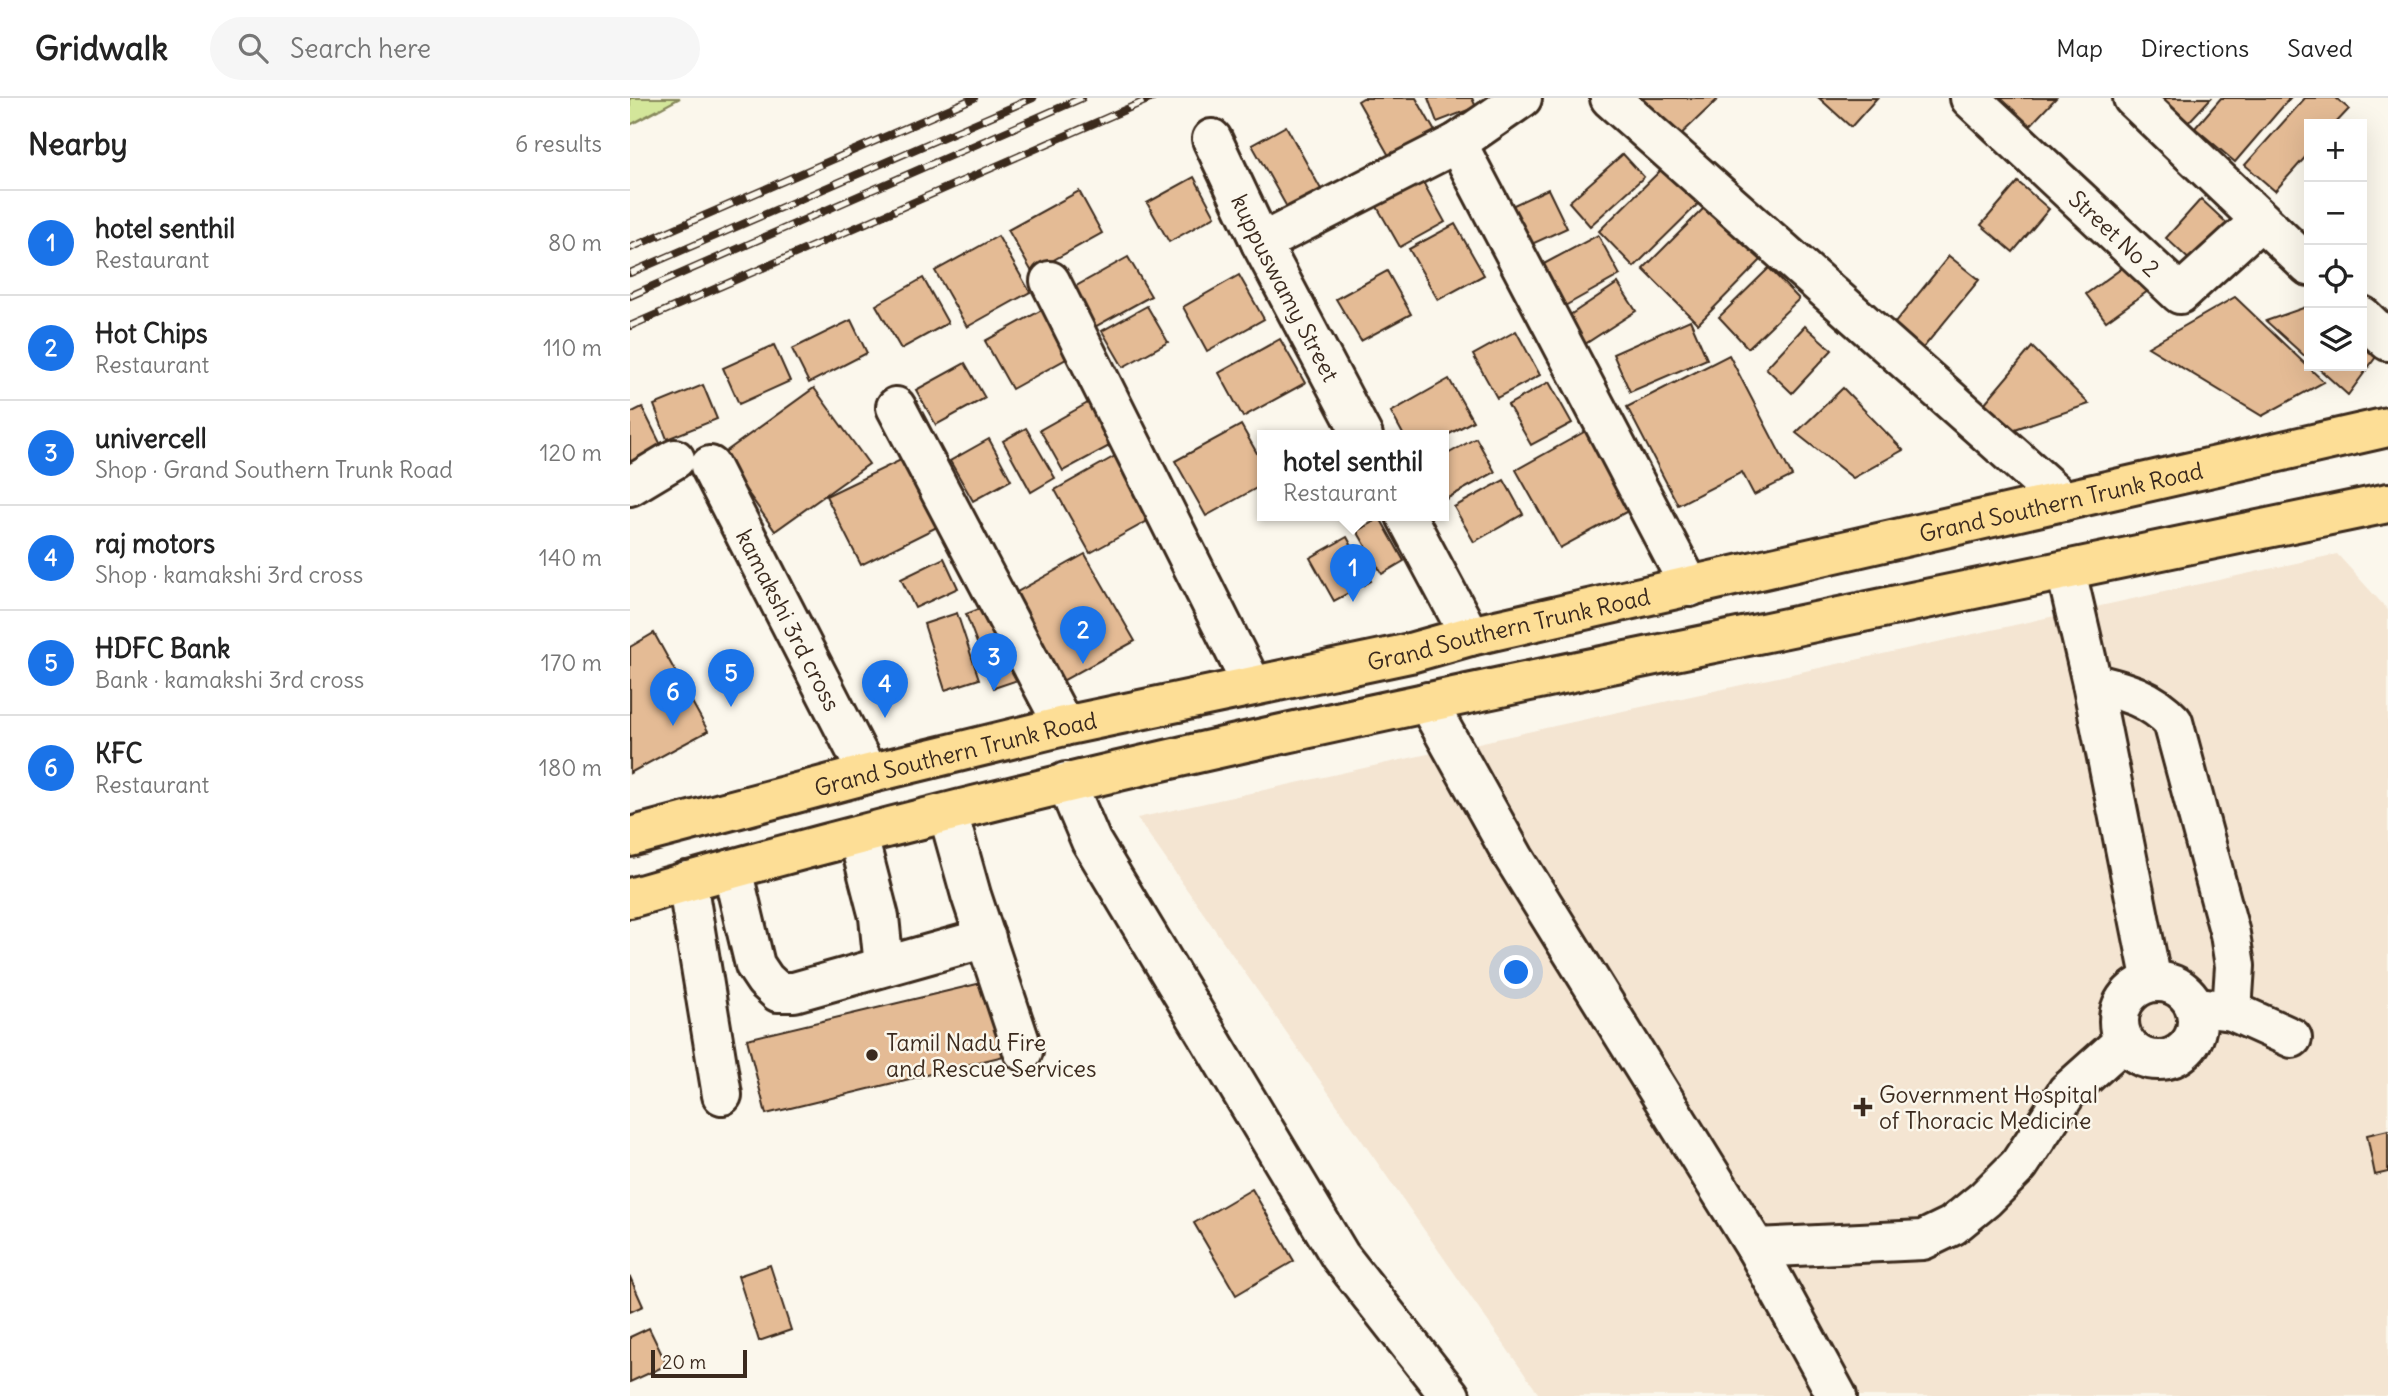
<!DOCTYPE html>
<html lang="en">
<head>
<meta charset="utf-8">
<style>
  body { margin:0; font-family:Delius,sans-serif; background:#f6f6f6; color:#222 }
  .controls { position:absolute; right:21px; top:21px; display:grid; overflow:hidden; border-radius:0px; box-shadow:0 7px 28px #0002 }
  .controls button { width:63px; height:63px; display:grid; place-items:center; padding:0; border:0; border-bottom:2px solid #e0e0e0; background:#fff; color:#222; font:35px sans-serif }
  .scale { position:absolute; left:21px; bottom:18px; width:96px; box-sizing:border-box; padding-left:7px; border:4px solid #3b2a1e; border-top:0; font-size:19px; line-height:24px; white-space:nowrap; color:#3b2a1e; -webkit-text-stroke:5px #fbf7ec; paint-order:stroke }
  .you { position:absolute; left:887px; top:875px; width:24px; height:24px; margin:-18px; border:5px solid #fff; border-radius:50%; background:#1a73e8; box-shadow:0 0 0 10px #1a73e833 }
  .badge { display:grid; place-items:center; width:46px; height:46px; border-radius:50%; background:#1a73e8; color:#fff; font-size:23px; font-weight:700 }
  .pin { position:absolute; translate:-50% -58px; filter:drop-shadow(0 2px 4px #0008) }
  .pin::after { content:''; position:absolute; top:37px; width:24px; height:21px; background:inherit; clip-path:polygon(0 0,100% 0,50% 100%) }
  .popup { position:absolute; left:627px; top:332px; width:192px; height:91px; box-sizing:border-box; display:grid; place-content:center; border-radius:0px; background:#fff; filter:drop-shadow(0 2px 5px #0005); font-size:23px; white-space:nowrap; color:#767676 }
  .popup b { font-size:26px; color:#222 }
  .popup::after { content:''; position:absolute; left:50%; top:100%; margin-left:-14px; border:14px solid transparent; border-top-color:#fff }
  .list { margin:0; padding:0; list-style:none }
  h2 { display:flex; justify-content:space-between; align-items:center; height:91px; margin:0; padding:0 28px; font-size:30px }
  h2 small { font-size:23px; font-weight:400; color:#767676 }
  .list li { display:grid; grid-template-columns:46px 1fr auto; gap:21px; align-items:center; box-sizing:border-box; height:105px; padding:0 28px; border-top:2px solid #e0e0e0 }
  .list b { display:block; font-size:26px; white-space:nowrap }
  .list p { margin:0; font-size:23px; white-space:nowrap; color:#767676 }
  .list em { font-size:23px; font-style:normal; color:#767676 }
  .icon { flex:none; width:38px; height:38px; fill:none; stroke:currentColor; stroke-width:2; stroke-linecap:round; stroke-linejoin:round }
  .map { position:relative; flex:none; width:1758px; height:1298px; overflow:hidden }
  header { display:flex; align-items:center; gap:42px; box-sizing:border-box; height:98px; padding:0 35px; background:#fff; border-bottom:2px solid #e0e0e0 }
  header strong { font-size:33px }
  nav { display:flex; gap:38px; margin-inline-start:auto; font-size:24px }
  .search { width:490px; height:63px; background:#f6f6f6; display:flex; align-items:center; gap:18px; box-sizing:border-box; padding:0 24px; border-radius:38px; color:#767676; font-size:26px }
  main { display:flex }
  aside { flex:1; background:#fff }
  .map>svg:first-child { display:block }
  .built { fill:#f4e5d2 }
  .green { fill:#d3e69a; stroke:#87885c; stroke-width:2 }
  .building { fill:#e4bb95; stroke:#3b2a1e; stroke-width:2 }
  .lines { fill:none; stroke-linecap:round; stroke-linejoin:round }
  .minor-casing { stroke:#3b2a1e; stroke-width:44 }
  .major-casing { stroke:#3b2a1e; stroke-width:44 }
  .minor { stroke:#fbf7ec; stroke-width:38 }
  .major { stroke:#fdde96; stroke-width:38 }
  .rail-casing { stroke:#3b2a1e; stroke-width:8 }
  .rail { stroke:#fbf7ec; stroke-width:5; stroke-dasharray:16; stroke-linecap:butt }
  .poi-dot { fill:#3b2a1e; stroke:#fbf7ec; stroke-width:2.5 }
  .labels { text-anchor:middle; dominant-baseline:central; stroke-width:5; stroke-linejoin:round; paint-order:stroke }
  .street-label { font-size:23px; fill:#3b2a1e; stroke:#fbf7ec }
  .poi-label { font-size:23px; fill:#3b2a1e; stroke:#fbf7ec; text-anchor:start }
</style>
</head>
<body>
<header>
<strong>Gridwalk</strong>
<div class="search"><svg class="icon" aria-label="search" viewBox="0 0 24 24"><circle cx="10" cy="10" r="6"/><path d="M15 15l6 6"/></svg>Search here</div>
<nav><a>Map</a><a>Directions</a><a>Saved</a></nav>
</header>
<main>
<aside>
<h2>Nearby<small>6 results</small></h2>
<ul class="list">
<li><span class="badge">1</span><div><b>hotel senthil</b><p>Restaurant</p></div><em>80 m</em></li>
<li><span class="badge">2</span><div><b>Hot Chips</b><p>Restaurant</p></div><em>110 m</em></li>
<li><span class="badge">3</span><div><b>univercell</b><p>Shop · Grand Southern Trunk Road</p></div><em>120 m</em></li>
<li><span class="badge">4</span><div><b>raj motors</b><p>Shop · kamakshi 3rd cross</p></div><em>140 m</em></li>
<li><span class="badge">5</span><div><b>HDFC Bank</b><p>Bank · kamakshi 3rd cross</p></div><em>170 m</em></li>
<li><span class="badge">6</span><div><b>KFC</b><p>Restaurant</p></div><em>180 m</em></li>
</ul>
</aside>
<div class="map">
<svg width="1758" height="1298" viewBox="0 0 1758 1298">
  <rect width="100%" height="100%" fill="#fbf7ec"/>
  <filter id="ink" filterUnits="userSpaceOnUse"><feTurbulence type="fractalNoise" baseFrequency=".0143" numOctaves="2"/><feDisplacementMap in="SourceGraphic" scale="14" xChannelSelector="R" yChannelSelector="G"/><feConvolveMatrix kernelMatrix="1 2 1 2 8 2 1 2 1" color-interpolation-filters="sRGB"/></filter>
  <g filter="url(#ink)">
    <path class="built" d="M1707,456L1758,512V1298H910L507,720Z"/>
    <path class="green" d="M0,0H50L0,27Z"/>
    <g class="building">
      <path d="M733,0H786L812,46L767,72L728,3Z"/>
      <path d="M798,0H842L846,9L807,24Z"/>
      <path d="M1004,0H1089L1045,42Z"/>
      <path d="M1189,0H1247L1221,29Z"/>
      <path d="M1372,0H1426L1396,32L1367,5Z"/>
      <path d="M1525,0H1581L1555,28Z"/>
      <path d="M1591,0H1660L1605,64L1565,30Z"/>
      <path d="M1675,0H1706L1719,11L1705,26H1679V55L1645,93L1615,67Z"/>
      <path d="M656,28L692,93L658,111L622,47Z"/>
      <path d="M993,56L1014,79L960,128L939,104Z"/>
      <path d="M1037,66L1072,102L1004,169L969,133Z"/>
      <path d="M788,75L815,124L770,149L742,100Z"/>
      <path d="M564,79L585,118L539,144L517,105Z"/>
      <path d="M1388,84L1419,111L1383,154L1351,127Z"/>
      <path d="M918,91L937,130L891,151L873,112Z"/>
      <path d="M449,93L472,135L402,174L378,132Z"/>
      <path d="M1571,101L1601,129L1566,168L1536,140Z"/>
      <path d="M1080,104L1135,158L1068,226L1013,171Z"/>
      <path d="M825,126L854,177L808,202L779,151Z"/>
      <path d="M968,137L990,177L933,209L910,168Z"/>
      <path d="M368,138L400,194L337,229L305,173Z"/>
      <path d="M1319,158L1349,182L1289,255L1260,231Z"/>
      <path d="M498,159L521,198L454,235L432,196Z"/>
      <path d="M1498,166L1518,193L1476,223L1456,196Z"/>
      <path d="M1139,170L1169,201L1118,250L1089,219Z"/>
      <path d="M757,173L781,216L731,243L706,201Z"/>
      <path d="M609,177L634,221L577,253L553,209Z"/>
      <path d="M293,180L318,225L271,251L246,207Z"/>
      <path d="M988,185L1006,213L955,246L937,219Z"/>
      <path d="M1605,199L1694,284L1632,318L1518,249Z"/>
      <path d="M419,208L445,256L382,291L355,243Z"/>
      <path d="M517,208L538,244L493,269L472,233Z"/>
      <path d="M1679,208V262L1636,223Z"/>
      <path d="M221,222L237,255L179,285L162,251Z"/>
      <path d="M1060,222L1077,261L1000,294L983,256Z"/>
      <path d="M1175,228L1202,252L1162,295L1136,270Z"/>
      <path d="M1732,230L1754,248L1718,297L1686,268H1732Z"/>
      <path d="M886,233L910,277L867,300L843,257Z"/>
      <path d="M650,241L675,285L613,319L589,275Z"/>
      <path d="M144,247L160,283L109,306L93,270Z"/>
      <path d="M1402,249L1459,306L1382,332L1354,306Z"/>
      <path d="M1099,257L1162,378L1124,397L1112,374L1048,407L997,309Z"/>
      <path d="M335,265L355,300L306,327L286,292Z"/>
      <path d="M819,281L843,323L814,339L774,338L761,314Z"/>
      <path d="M919,284L942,325L901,347L878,307Z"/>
      <path d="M73,287L87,321L37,341L24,307Z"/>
      <path d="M184,290L239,366L145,433L91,357Z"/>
      <path d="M1213,290L1273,352L1223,380L1166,335Z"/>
      <path d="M472,297L496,339L433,373L410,332Z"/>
      <path d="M12,309L36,357L0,375V315Z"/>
      <path d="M611,327L632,364V387L576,418L545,363Z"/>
      <path d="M963,329L1007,408L930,450L886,372Z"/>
      <path d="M396,330L425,380L401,394L373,343Z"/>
      <path d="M846,340L865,374L816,401L814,358Z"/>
      <path d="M359,341L381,382L343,403L320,363Z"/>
      <path d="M494,353L530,416L460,455L425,392Z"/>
      <path d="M277,359L311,427L231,467L196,398Z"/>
      <path d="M874,382L893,416L844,444L824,409Z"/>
      <path d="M750,420L774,463L752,476L727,433Z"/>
      <path d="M717,439L741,483L704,503L680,460Z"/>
      <path d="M455,456L505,543L429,585L380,498Z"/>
      <path d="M314,460L328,490L285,510L271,481Z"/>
      <path d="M362,506L391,581L364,590L336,516Z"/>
      <path d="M327,515L349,581L315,592L294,526Z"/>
      <path d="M24,535L78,633L0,675V549Z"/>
      <path d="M364,882L382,956L136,1016L117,941Z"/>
      <path d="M1758,1032V1074L1745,1077L1737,1037Z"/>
      <path d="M622,1091L664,1163L606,1197L564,1125Z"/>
      <path d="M140,1167L161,1232L129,1243L108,1178Z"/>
      <path d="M0,1179L13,1208L0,1214Z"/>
      <path d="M19,1230L37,1267L0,1284V1239Z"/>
    </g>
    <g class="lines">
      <g class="minor-casing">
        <g id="minor">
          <path d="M980,0L1434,403"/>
          <path id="s1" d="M1340,0L1550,196L1631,122"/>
          <path d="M1503,0L1679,168"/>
          <path id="s2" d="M582,41L631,145L733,338"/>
          <path d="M827,45L1060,489"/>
          <path d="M631,145L827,45L892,0"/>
          <path d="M420,183L622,587"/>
          <path d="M1732,218L1758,243"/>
          <path d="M266,309L434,628"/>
          <path id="s3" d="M80,368L238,676"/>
          <path d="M0,388L45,361"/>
          <path d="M776,418L840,538"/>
          <path d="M1436,473L1462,585L1522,884"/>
          <path d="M1462,585C1493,593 1520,599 1543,624L1600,836L1605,868L1602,913"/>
          <path d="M797,604L884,760L1126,1150L1207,1298"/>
          <path d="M436,684L461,743L710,1158L820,1298"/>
          <path d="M318,715L341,797L393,953"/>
          <path d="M228,738L249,819L254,868"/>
          <path d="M102,771L125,867L135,882L148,894H164L356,840"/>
          <path d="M57,783L92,997"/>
          <circle cx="1528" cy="923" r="39"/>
          <path d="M1577,910L1602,913L1662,940"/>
          <path d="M1126,1150L1293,1142L1322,1128L1355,1101L1389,1067L1437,994L1494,943"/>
        </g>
      </g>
      <g class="major-casing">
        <g id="major">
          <path id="s4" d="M0,739L238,676L434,628L780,555L840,538L1758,329"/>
          <path d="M0,800C357,696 720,619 1084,545C1309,499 1534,453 1758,405"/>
        </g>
      </g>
      <use href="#minor" class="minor"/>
      <use href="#major" class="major"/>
      <g class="rail-casing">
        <g id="rail">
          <path d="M0,150L344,0"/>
          <path d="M0,175L403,0"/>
          <path d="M0,198L452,0"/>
          <path d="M0,228L522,0"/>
        </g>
      </g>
      <use href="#rail" class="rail"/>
    </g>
  </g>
  <g class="poi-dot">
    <circle cx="242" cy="957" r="7"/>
    <path d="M1229.5 998.5h7v7h7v7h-7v7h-7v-7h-7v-7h7z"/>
  </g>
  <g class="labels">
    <g class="street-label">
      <text stroke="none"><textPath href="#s1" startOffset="198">Street No 2</textPath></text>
      <text stroke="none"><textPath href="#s2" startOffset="166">kuppuswamy Street</textPath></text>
      <text stroke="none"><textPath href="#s4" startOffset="1470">Grand Southern Trunk Road</textPath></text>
      <text stroke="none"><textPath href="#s3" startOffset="173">kamakshi 3rd cross</textPath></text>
      <text stroke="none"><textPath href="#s4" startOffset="903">Grand Southern Trunk Road</textPath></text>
      <text stroke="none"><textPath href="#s4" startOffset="336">Grand Southern Trunk Road</textPath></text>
    </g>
    <g class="poi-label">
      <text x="256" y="944">Tamil Nadu Fire<tspan x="256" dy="26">and Rescue Services</tspan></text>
      <text x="1249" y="996">Government Hospital<tspan x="1249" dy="26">of Thoracic Medicine</tspan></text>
    </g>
  </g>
</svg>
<div class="controls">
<button>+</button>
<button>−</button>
<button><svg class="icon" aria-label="locate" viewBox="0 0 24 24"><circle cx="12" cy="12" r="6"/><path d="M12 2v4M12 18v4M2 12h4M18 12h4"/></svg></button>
<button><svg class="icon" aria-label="layers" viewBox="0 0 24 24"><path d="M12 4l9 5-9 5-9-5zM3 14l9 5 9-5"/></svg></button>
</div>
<div class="scale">20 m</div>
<div class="you"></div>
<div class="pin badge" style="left:723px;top:504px">1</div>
<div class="popup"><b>hotel senthil</b>Restaurant</div>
<div class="pin badge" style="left:453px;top:566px">2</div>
<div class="pin badge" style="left:364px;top:593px">3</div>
<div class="pin badge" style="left:255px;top:620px">4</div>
<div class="pin badge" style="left:101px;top:609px">5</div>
<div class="pin badge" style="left:43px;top:628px">6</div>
</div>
</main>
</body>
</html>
